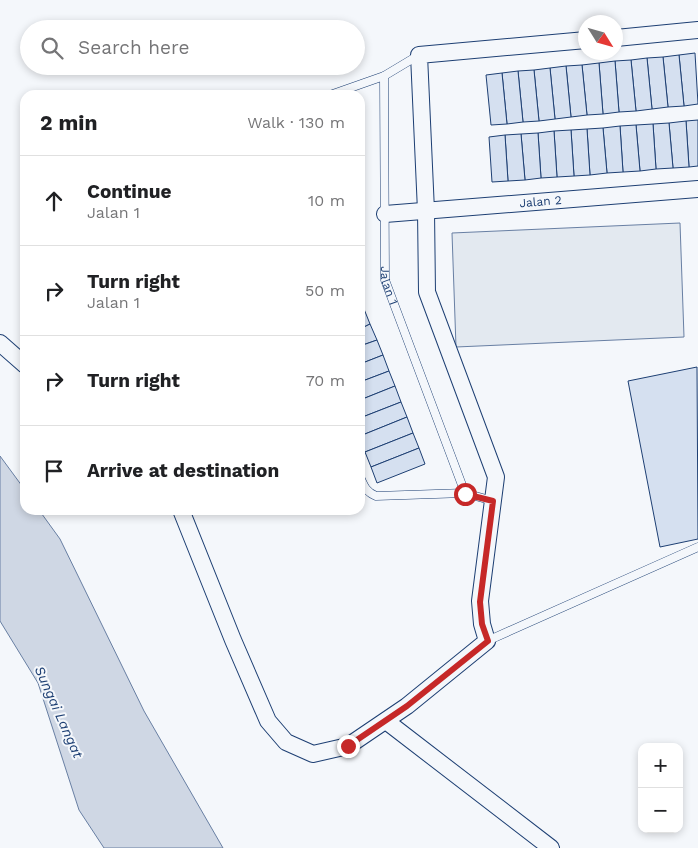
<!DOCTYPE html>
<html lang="en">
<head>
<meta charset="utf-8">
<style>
  body { margin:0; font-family:"Work Sans",sans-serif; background:#f2f2f2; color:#202124 }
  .controls { position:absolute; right:15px; bottom:15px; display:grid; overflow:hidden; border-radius:10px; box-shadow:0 2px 8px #0003 }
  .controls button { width:45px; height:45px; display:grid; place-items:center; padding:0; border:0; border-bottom:1px solid #e0e0e0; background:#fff; color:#202124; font:25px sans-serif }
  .compass { position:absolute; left:578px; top:15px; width:45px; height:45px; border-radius:50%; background:#fff; box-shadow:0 2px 8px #0003; rotate:127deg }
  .stop { position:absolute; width:15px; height:15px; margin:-11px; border:4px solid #c62828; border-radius:50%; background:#fff }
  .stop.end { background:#c62828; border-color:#fff; box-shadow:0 1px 5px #0008 }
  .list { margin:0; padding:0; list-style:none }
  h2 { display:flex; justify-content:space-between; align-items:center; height:65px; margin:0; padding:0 20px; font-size:21px }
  h2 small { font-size:16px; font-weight:400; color:#757577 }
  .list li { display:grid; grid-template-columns:32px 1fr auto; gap:15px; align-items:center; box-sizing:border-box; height:90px; padding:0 20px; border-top:1px solid #e0e0e0 }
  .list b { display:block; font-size:19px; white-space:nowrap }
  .list p { margin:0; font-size:16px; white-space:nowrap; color:#757577 }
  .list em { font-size:16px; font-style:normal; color:#757577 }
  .icon { flex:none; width:28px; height:28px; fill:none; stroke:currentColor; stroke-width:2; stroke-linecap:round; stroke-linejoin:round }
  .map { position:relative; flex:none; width:698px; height:848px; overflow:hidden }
  .search { position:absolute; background:#fff; box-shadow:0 2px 8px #0003; left:20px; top:20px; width:345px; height:55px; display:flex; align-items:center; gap:12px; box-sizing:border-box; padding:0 18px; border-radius:28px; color:#757577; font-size:19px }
  .panel { position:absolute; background:#fff; box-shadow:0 2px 8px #0003; left:20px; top:90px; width:345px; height:425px; border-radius:15px }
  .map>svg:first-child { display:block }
  .green { fill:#e3e9f0; stroke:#687fa3 }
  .water { fill:#cfd7e4; stroke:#687fa3 }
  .building { fill:#d5e0f0; stroke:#1d3f73 }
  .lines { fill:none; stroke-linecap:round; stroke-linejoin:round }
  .lane-casing { stroke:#1d3f73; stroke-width:9 }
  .street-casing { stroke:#1d3f73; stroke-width:18 }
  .lane { stroke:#f4f7fb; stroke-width:8 }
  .street { stroke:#f4f7fb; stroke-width:16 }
  .route { stroke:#c62828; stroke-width:6 }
  .labels { text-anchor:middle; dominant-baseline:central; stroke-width:4; stroke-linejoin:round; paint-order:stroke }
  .street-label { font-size:12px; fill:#1d3f73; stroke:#f4f7fb }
  .water-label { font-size:14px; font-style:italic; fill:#1d3f73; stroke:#f4f7fb }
</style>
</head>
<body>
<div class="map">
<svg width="698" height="848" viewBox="0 0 698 848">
  <rect width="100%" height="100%" fill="#f4f7fb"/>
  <path class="green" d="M680,223L684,337L456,347L452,233Z"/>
  <path class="water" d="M0,456L25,490V510H39L60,539L144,711L223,848H104L79,810L38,683L0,621Z"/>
  <g class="building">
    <path d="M695,53L698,104L684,106L679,55Z"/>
    <path d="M679,55L684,106L668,107L663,57Z"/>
    <path d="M663,57L668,107L652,109L647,58Z"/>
    <path d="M647,58L652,109L636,111L631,60Z"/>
    <path d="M631,60L636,111L619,112L615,61Z"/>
    <path d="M615,61L619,112L603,114L599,63Z"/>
    <path d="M599,63L603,114L587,115L582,65Z"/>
    <path d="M582,65L587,115L571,117L566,66Z"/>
    <path d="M566,66L571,117L555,119L550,68Z"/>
    <path d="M550,68L555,119L539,121L534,70Z"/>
    <path d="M534,70L539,121L523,122L518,71Z"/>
    <path d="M518,71L523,122L507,124L502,73Z"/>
    <path d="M502,73L507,124L491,125L486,75Z"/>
    <path d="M698,120V166L689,167L686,121Z"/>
    <path d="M686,121L689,167L673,168L669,123Z"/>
    <path d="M669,123L673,168L656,169L653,124Z"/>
    <path d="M653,124L656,169L640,171L636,125Z"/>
    <path d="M636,125L640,171L623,172L620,126Z"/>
    <path d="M620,126L623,172L607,173L603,128Z"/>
    <path d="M603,128L607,173L590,175L587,129Z"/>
    <path d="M587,129L590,175L574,176L571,130Z"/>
    <path d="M571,130L574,176L557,177L554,131Z"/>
    <path d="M554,131L557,177L541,178L538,133Z"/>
    <path d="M538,133L541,178L525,180L521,134Z"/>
    <path d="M521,134L525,180L508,181L505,135Z"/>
    <path d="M505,135L508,181L492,182L489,137Z"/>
    <path d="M360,228H361L362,244H360Z"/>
    <path d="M360,244H362L363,260H360Z"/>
    <path d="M360,260H363L364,276H360Z"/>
    <path d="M360,276H364V292L360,293Z"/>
    <path d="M364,309L370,324L360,329V311Z"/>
    <path d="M370,324L377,340L360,346V329Z"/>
    <path d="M377,340L383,355L360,364V346Z"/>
    <path d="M383,355L389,371L360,382V364Z"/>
    <path d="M697,367L698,539L660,547L628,381Z"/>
    <path d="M389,371L395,386L360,400V382Z"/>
    <path d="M395,386L401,402L360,418V400Z"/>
    <path d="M401,402L407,417L360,436V418Z"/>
    <path d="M407,417L413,433L365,452L360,436Z"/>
    <path d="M413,433L419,448L371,467L365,452Z"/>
    <path d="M419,448L425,464L377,483L371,467Z"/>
  </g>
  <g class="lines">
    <g class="lane-casing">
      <g id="lane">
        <path id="s1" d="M419,55L384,76L385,280L465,493L493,501"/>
        <path d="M330,95L384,76"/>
        <path d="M360,477C364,486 366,492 376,496L465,493"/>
        <path d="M487,641L698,547"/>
      </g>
    </g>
    <g class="street-casing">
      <g id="street">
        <path d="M616,38L698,30"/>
        <path id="s2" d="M385,214L698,189"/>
        <path d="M0,343L25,365"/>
        <path d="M181,510L233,640L268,721L286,742L313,754L348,746L407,706L487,641L482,624L480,601L496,477L427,292L426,211L419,55L586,40"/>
        <path d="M386,721L551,848"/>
      </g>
    </g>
    <use href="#lane" class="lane"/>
    <use href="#street" class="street"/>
  </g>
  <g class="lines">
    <path class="route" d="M348,746L407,706L488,641L482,624L480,602L493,501L465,494"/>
  </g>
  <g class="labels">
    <g class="street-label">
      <text stroke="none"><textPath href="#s2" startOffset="156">Jalan 2</textPath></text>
      <text stroke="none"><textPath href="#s1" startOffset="251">Jalan 1</textPath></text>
    </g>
    <g class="water-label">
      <text transform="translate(59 712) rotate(66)">Sungai Langat</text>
    </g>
  </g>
</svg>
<div class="controls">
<button>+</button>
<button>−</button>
</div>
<svg class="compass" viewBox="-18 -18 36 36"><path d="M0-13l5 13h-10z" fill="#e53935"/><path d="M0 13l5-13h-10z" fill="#757577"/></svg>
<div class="stop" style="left:465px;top:494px"></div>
<div class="stop end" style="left:348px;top:746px"></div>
<div class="search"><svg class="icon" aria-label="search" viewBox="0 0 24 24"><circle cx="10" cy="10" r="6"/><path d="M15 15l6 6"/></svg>Search here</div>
<section class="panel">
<h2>2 min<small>Walk · 130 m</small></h2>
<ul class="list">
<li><svg class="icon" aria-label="ahead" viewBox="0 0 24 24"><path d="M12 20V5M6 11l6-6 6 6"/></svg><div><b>Continue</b><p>Jalan 1</p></div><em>10 m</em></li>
<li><svg class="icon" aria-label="right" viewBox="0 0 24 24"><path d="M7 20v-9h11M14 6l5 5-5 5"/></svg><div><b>Turn right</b><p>Jalan 1</p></div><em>50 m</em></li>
<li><svg class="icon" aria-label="right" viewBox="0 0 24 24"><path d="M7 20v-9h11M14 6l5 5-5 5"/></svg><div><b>Turn right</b></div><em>70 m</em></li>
<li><svg class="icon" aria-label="arrive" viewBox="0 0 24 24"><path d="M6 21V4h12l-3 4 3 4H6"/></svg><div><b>Arrive at destination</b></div></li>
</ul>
</section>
</div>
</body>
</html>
